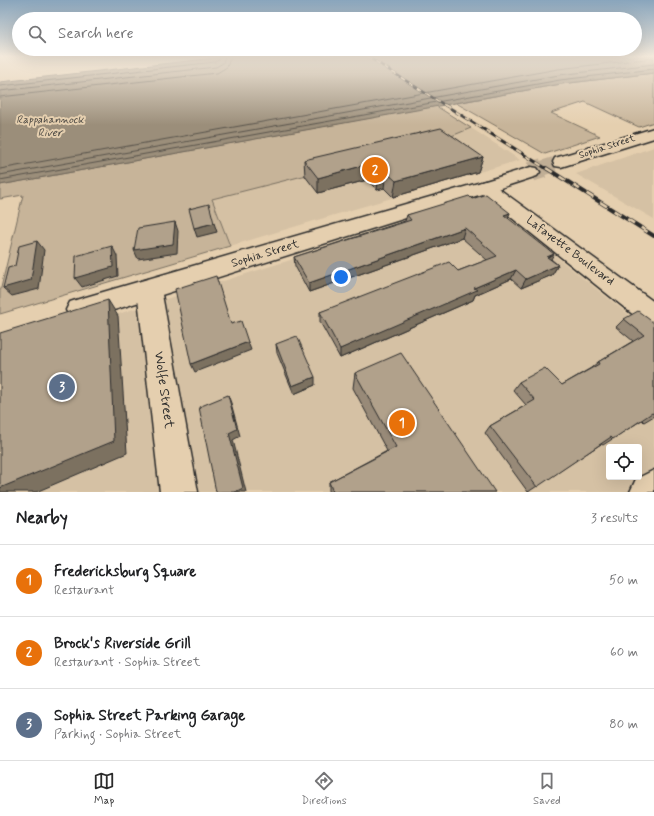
<!DOCTYPE html>
<html lang="en">
<head>
<meta charset="utf-8">
<style>
  body { margin:0; font-family:Mynerve,sans-serif; background:#f2f2f2; color:#202124 }
  .controls { position:absolute; right:12px; bottom:12px; display:grid; overflow:hidden; border-radius:4px; box-shadow:0 4px 16px #0002 }
  .controls button { width:36px; height:36px; display:grid; place-items:center; padding:0; border:0; border-bottom:1px solid #e0e0e0; background:#fff; color:#202124; font:20px sans-serif }
  .you { position:absolute; left:341px; top:277px; width:14px; height:14px; margin:-10px; border:3px solid #fff; border-radius:50%; background:#1a73e8; box-shadow:0 0 0 6px #1a73e833 }
  .badge { display:grid; place-items:center; width:26px; height:26px; border-radius:50%; background:#2b2b2b; color:#fff; font-size:13px; font-weight:700 }
  .pin { position:absolute; translate:-50% -50%; border:2px solid #fff; box-shadow:0 1px 4px #0006 }
  .list { margin:0; padding:0; list-style:none }
  h2 { display:flex; justify-content:space-between; align-items:center; height:52px; margin:0; padding:0 16px; font-size:17px }
  h2 small { font-size:13px; font-weight:400; color:#757577 }
  .list li { display:grid; grid-template-columns:26px 1fr auto; gap:12px; align-items:center; box-sizing:border-box; height:72px; padding:0 16px; border-top:1px solid #e0e0e0 }
  .list b { display:block; font-size:15px; white-space:nowrap }
  .list p { margin:0; font-size:13px; white-space:nowrap; color:#757577 }
  .list em { font-size:13px; font-style:normal; color:#757577 }
  .icon { flex:none; width:22px; height:22px; fill:none; stroke:currentColor; stroke-width:2; stroke-linecap:round; stroke-linejoin:round }
  .map { position:relative; flex:none; width:654px; height:492px; overflow:hidden }
  .search { position:absolute; background:#fff; box-shadow:0 4px 16px #0002; left:12px; right:12px; top:12px; height:44px; display:flex; align-items:center; gap:10px; box-sizing:border-box; padding:0 14px; border-radius:22px; color:#757577; font-size:15px }
  .sheet { height:268px; background:#fff }
  nav { display:flex; justify-content:space-around; align-items:center; box-sizing:border-box; height:56px; border-top:1px solid #e0e0e0; background:#fff; font-size:11px; color:#757577 }
  nav a { display:grid; justify-items:center; gap:2px }
  nav .on { color:#2b2b2b }
  .map>svg:first-child { display:block }
  .built { fill:#d5c1a4; fill-rule:evenodd }
  .green { fill:#c7b499; stroke:#797062 }
  .water { fill:#9b8e7a; stroke:#6e665a }
  .lines { fill:none; stroke-linecap:round; stroke-linejoin:round }
  .shore { stroke:#58534b; stroke-width:1 }
  .minor-tunnel-far1 { stroke:#c0ae95; stroke-width:15; stroke-dasharray:15 8; stroke-linecap:butt }
  .minor-tunnel { stroke:#c0ae95; stroke-width:20; stroke-dasharray:20 10; stroke-linecap:butt }
  .minor-casing { stroke:#2b2b2b; stroke-width:3 }
  .secondary-casing { stroke:#2b2b2b; stroke-width:3 }
  .primary-casing { stroke:#2b2b2b; stroke-width:3 }
  .minor { fill:#e5cfaf; fill-rule:evenodd }
  .secondary { fill:#e5cfaf; fill-rule:evenodd }
  .primary { fill:#e5cfaf; fill-rule:evenodd }
  .rail-far2-casing { stroke:#2b2b2b; stroke-width:2.5 }
  .rail-far1-casing { stroke:#2b2b2b; stroke-width:3 }
  .rail-casing { stroke:#2b2b2b; stroke-width:4 }
  .rail-far2 { stroke:#e5cfaf; stroke-width:1.5; stroke-dasharray:5; stroke-linecap:butt }
  .rail-far1 { stroke:#e5cfaf; stroke-width:2; stroke-dasharray:6; stroke-linecap:butt }
  .rail { stroke:#e5cfaf; stroke-width:2.5; stroke-dasharray:8; stroke-linecap:butt }
  .wall { fill:#988a78; stroke:#2b2b2b }
  .shaded-wall { fill:#7c7161; stroke:#2b2b2b }
  .building { fill:#b1a18b; stroke:#2b2b2b }
  .labels { text-anchor:middle; dominant-baseline:central; stroke-width:4; stroke-linejoin:round; paint-order:stroke }
  .far-street-label { font-size:10px; fill:#2b2b2b; stroke:#e5cfaf }
  .far-water-label { font-size:11px; font-style:italic; fill:#413f3b; stroke:#e5cfaf }
  .street-label { font-size:12px; fill:#2b2b2b; stroke:#e5cfaf }
  .near-street-label { font-size:14px; fill:#2b2b2b; stroke:#e5cfaf }
</style>
</head>
<body>
<div class="map">
<svg width="654" height="492" viewBox="0 0 654 492">
  <rect width="100%" height="100%" fill="#e5cfaf"/>
  <filter id="ink" filterUnits="userSpaceOnUse"><feTurbulence type="fractalNoise" baseFrequency=".025" numOctaves="2"/><feDisplacementMap in="SourceGraphic" scale="8" xChannelSelector="R" yChannelSelector="G"/><feConvolveMatrix kernelMatrix="1 2 1 2 8 2 1 2 1" color-interpolation-filters="sRGB"/></filter>
  <g filter="url(#ink)">
    <g class="built">
      <path d="M471,128L520,160L230,246L211,199Z"/>
      <path d="M654,147V219L576,174Z"/>
      <path d="M479,201L489,203L654,335V492H0V351ZM609,447H639V477H609Z"/>
    </g>
    <g class="green">
      <path d="M654,73V122L639,127L585,102L551,113L600,136L545,154L456,103L561,84Z"/>
      <path d="M436,106L471,128L437,142L212,199L230,246L0,314V292L23,195L0,199V185Z"/>
    </g>
    <path class="water" d="M233,56H654V73L561,84L0,185V82Z"/>
    <g class="lines">
      <g class="shore">
        <path d="M0,86L215,62L219,60L220,56"/>
        <path d="M0,91L216,67L223,63L225,56"/>
        <path d="M0,97L217,73L227,67L231,56"/>
        <path d="M0,169L558,69L654,58"/>
        <path d="M0,175L559,75L654,64"/>
        <path d="M0,180L560,80L654,69"/>
      </g>
      <path class="minor-tunnel-far1" d="M540,169L561,162"/>
      <path class="minor-tunnel" d="M531,172L543,168"/>
      <g class="minor-casing">
        <g id="minor">
          <path d="M654,128V138L561,167L555,166L553,162L555,158Z"/>
          <path d="M531,167L537,168L540,172L537,176L485,193L479,191L476,187L479,183Z"/>
          <path d="M149,279L158,282L161,289L198,492H160L137,289L140,282Z"/>
        </g>
      </g>
      <g class="secondary-casing">
        <path id="secondary" d="M485,181L491,183L654,302V327L645,324L482,194L79,321L70,318L66,310L70,302L79,299Z"/>
      </g>
      <g class="primary-casing">
        <path id="primary" d="M654,470V492H630L636,479Z"/>
      </g>
      <use href="#minor" class="minor"/>
      <use href="#secondary" class="secondary"/>
      <use href="#primary" class="primary"/>
      <g class="rail-far2-casing">
        <path id="rail-far2" d="M367,56L446,106"/>
      </g>
      <g class="rail-far1-casing">
        <path id="rail-far1" d="M445,105L547,169"/>
      </g>
      <g class="rail-casing">
        <path id="rail" d="M546,168L654,236"/>
      </g>
      <use href="#rail-far2" class="rail-far2"/>
      <use href="#rail-far1" class="rail-far1"/>
      <use href="#rail" class="rail"/>
    </g>
    <g class="wall">
      <path d="M483,157L478,172L393,197L384,188L377,190L367,180L318,193L305,176L304,160Z"/>
      <path d="M472,199L510,213L507,218L551,259L558,265L552,275L521,288L511,279L475,295L473,300L340,358L320,322V312L458,271L487,260L462,238L309,292L295,266L294,257L405,221L407,215Z"/>
      <path d="M624,319L654,323V416L644,422L642,420L603,445L601,444L528,492L485,433L490,426L526,405L513,390L519,382L562,385L591,368L598,362L633,341L616,327Z"/>
      <path d="M276,344L315,385L294,394L277,353Z"/>
      <path d="M355,373L495,492H329V482L387,451L353,388Z"/>
    </g>
    <g class="shaded-wall">
      <path d="M483,157L478,172L393,197L396,181Z"/>
      <path d="M369,164L367,180L318,193V178Z"/>
      <path d="M386,172L384,188L377,190L379,174Z"/>
      <path d="M510,213L506,222L504,215Z"/>
      <path d="M175,222L178,231L177,253L138,259L134,250Z"/>
      <path d="M214,223L217,232L197,237L194,228Z"/>
      <path d="M465,228L462,238L309,292V283Z"/>
      <path d="M37,241L44,250L39,289L12,296L3,288Z"/>
      <path d="M112,246L117,256L118,276L82,287L75,278Z"/>
      <path d="M554,254L548,264L547,257Z"/>
      <path d="M558,265L552,275L521,288L526,279Z"/>
      <path d="M516,270L511,279L475,295L473,300L340,358V349L474,288Z"/>
      <path d="M108,300L118,316L127,453L36,492H0V488Z"/>
      <path d="M248,342L251,350L195,372L191,364Z"/>
      <path d="M315,377V385L294,394L292,386Z"/>
      <path d="M228,395L231,403L240,436L233,440L246,492H235L229,433Z"/>
    </g>
    <g class="building">
      <path d="M441,128L483,157L396,181L386,172L379,174L369,164L318,178L304,160Z"/>
      <path d="M486,194L510,213L504,215L554,254L547,257L558,265L526,279L516,270L474,288L477,290L340,349L320,312L449,262L458,271L497,256L465,228L309,283L294,257L411,220L407,215L469,196L472,199Z"/>
      <path d="M209,204L214,223L194,228L189,209Z"/>
      <path d="M175,222L173,244L134,250L138,228Z"/>
      <path d="M37,241L31,280L3,288L8,268L15,266L19,246Z"/>
      <path d="M112,246L113,267L75,278L76,256Z"/>
      <path d="M216,276L231,324L241,321L248,342L191,364L175,289Z"/>
      <path d="M108,300L114,441L0,488V333Z"/>
      <path d="M638,311L654,323V414L652,413L613,439L611,437L537,487L490,426L535,400L519,382L545,368L562,385L599,364L598,362L644,335L624,319Z"/>
      <path d="M297,336L315,377L292,386L276,344Z"/>
      <path d="M401,353L495,492H333L329,482L396,447L355,373Z"/>
      <path d="M228,395L237,429L229,433L243,488L235,492H216L199,407Z"/>
    </g>
  </g>
  <linearGradient id="sky" x2="0" y2="1"><stop stop-color="#89a5bc"/><stop offset="0.45" stop-color="#f3e9db"/><stop offset="1" stop-color="#f3e9db" stop-opacity="0"/></linearGradient>
  <rect width="654" height="125" fill="url(#sky)"/>
  <g class="labels">
    <g class="far-street-label">
      <text transform="translate(607 147) rotate(-18)">Sophia Street</text>
    </g>
    <g class="far-water-label">
      <text x="50" y="120">Rappahannock<tspan x="50" dy="13">River</tspan></text>
    </g>
    <g class="street-label">
      <text transform="translate(570 251) rotate(37)">Lafayette Boulevard</text>
      <text transform="translate(265 254) rotate(-17)">Sophia Street</text>
    </g>
    <g class="near-street-label">
      <text transform="translate(164 390) rotate(82)">Wolfe Street</text>
    </g>
  </g>
</svg>
<div class="controls">
<button><svg class="icon" aria-label="locate" viewBox="0 0 24 24"><circle cx="12" cy="12" r="6"/><path d="M12 2v4M12 18v4M2 12h4M18 12h4"/></svg></button>
</div>
<div class="you"></div>
<div class="pin badge" style="left:402px;top:423px;background:#e8710a">1</div>
<div class="pin badge" style="left:375px;top:170px;background:#e8710a">2</div>
<div class="pin badge" style="left:62px;top:387px;background:#5c6f8a">3</div>
<div class="search"><svg class="icon" aria-label="search" viewBox="0 0 24 24"><circle cx="10" cy="10" r="6"/><path d="M15 15l6 6"/></svg>Search here</div>
</div>
<section class="sheet">
<h2>Nearby<small>3 results</small></h2>
<ul class="list">
<li><span class="badge" style="background:#e8710a">1</span><div><b>Fredericksburg Square</b><p>Restaurant</p></div><em>50 m</em></li>
<li><span class="badge" style="background:#e8710a">2</span><div><b>Brock's Riverside Grill</b><p>Restaurant · Sophia Street</p></div><em>60 m</em></li>
<li><span class="badge" style="background:#5c6f8a">3</span><div><b>Sophia Street Parking Garage</b><p>Parking · Sophia Street</p></div><em>80 m</em></li>
</ul>
</section>
<nav>
<a class="on"><svg class="icon" aria-label="map" viewBox="0 0 24 24"><path d="M3 6l6-2 6 2 6-2v14l-6 2-6-2-6 2zM9 4v14M15 6v14"/></svg>Map</a>
<a><svg class="icon" aria-label="directions" viewBox="0 0 24 24"><path d="M12 3l9 9-9 9-9-9zM9 14v-3h6M13 9l2 2-2 2"/></svg>Directions</a>
<a><svg class="icon" aria-label="saved" viewBox="0 0 24 24"><path d="M7 4h10v16l-5-4-5 4z"/></svg>Saved</a>
</nav>
</body>
</html>
